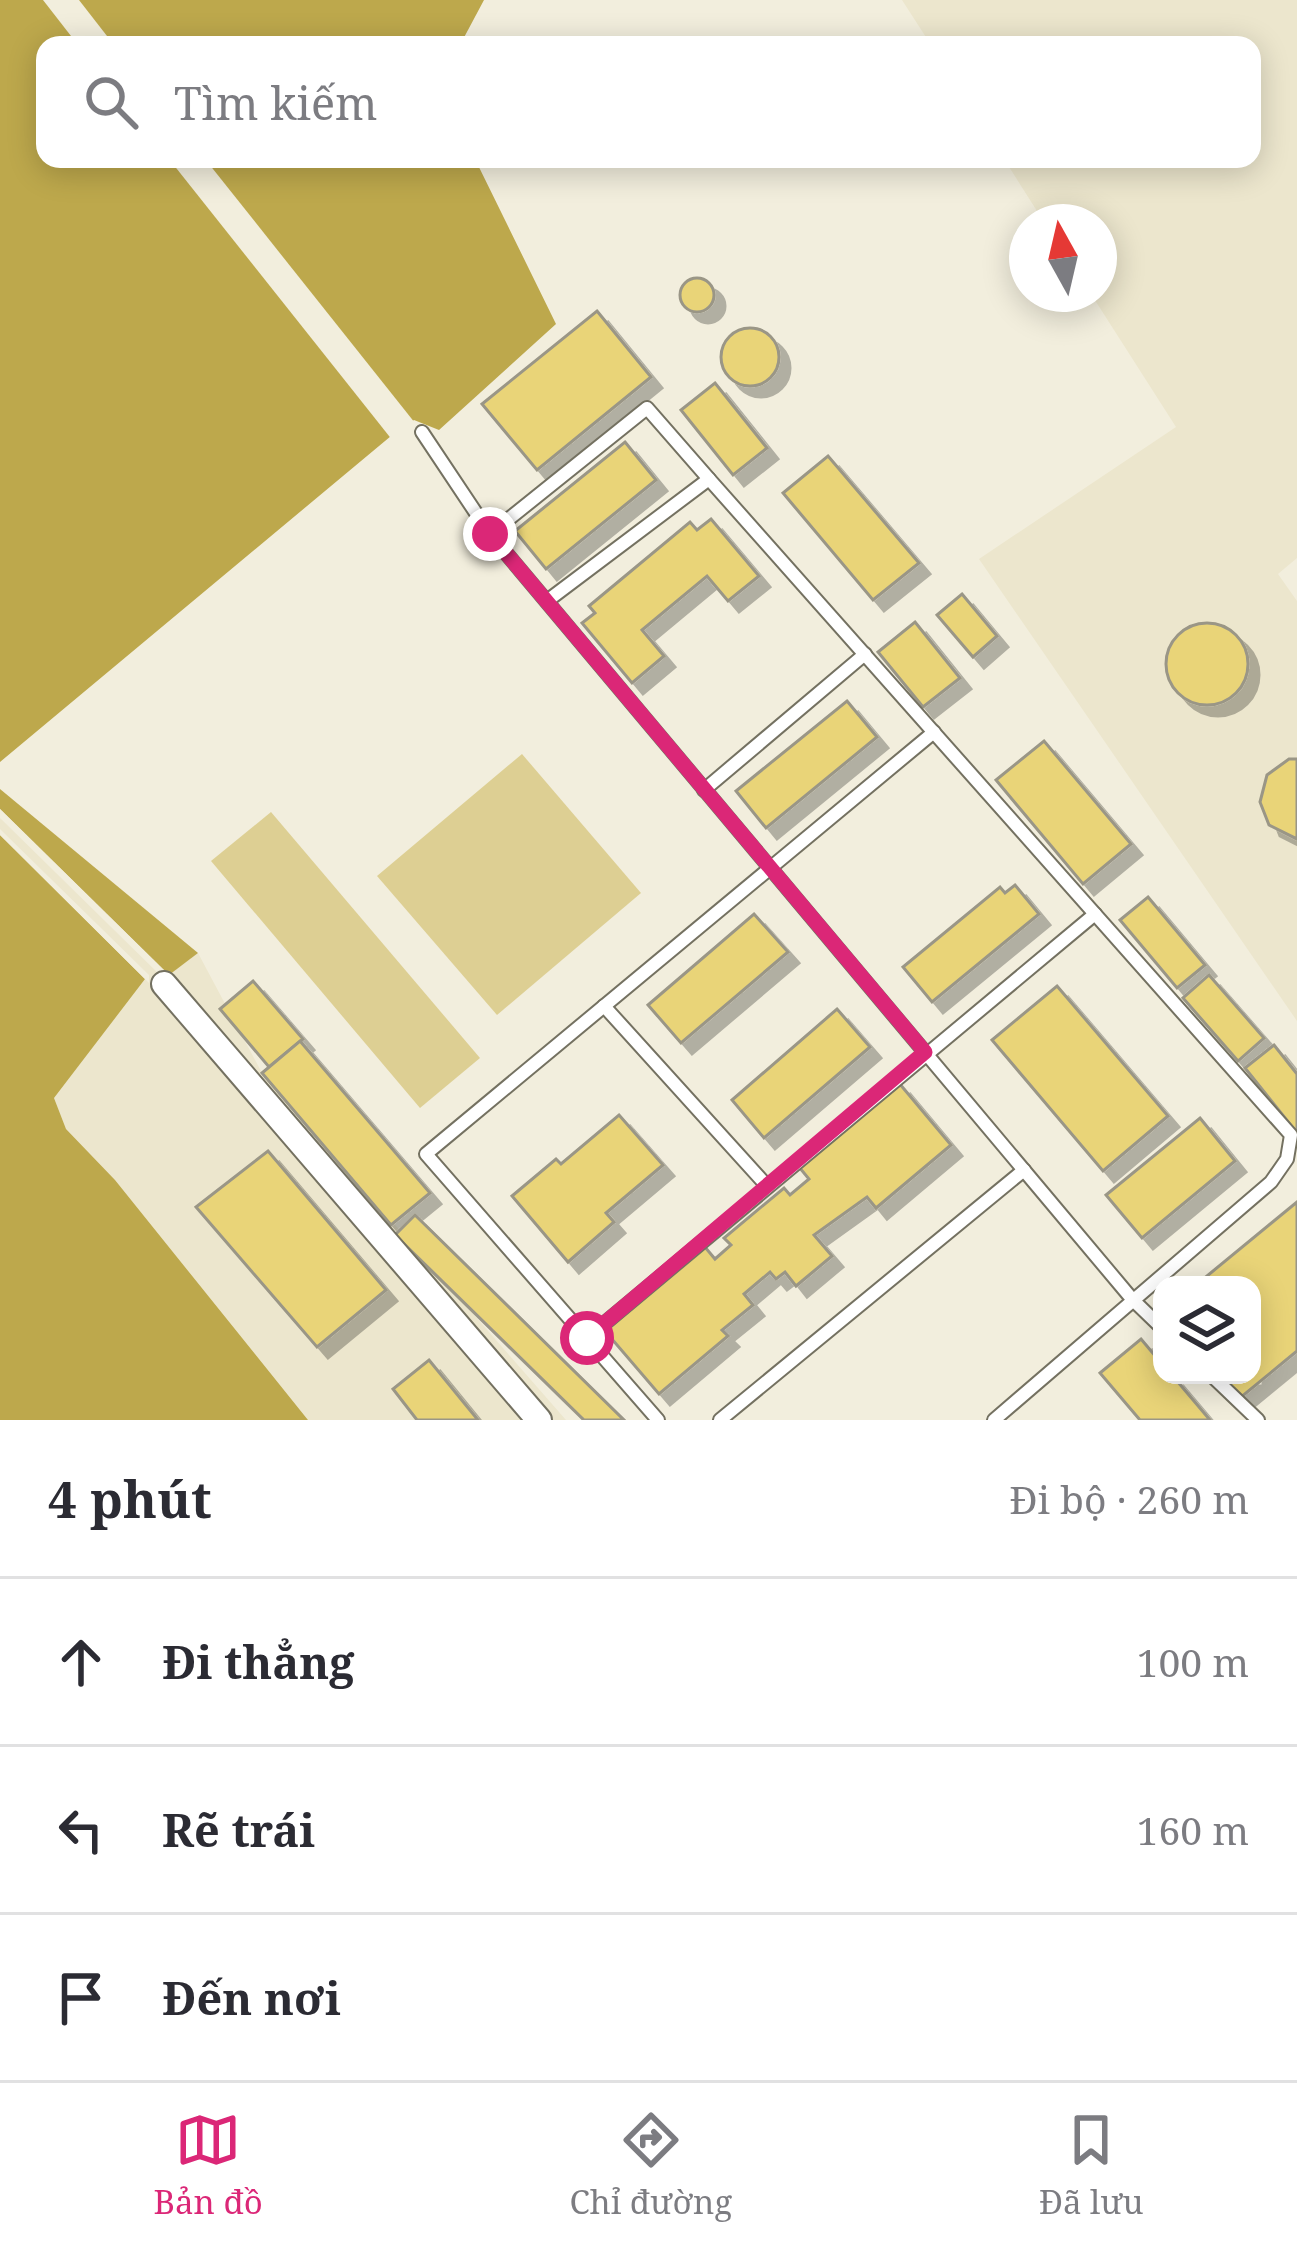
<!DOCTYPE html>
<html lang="vi">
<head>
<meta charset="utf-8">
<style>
  body { margin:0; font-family:"Noto Serif",serif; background:#f7f7f7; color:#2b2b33 }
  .controls { position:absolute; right:36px; bottom:36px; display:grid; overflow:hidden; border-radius:24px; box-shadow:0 6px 30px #0003 }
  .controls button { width:108px; height:108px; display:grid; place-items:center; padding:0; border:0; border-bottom:3px solid #e1e1e2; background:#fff; color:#2b2b33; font:60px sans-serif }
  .compass { position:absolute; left:1009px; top:204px; width:108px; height:108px; border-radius:50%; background:#fff; box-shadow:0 6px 30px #0003; rotate:352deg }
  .stop { position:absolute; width:36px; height:36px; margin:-27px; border:9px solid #db2777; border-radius:50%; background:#fff }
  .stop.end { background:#db2777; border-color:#fff; box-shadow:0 3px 12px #0008 }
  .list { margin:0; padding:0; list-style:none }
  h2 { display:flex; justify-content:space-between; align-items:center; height:156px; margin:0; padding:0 48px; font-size:51px }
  h2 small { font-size:39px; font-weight:400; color:#7c7c81 }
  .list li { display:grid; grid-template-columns:78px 1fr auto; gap:36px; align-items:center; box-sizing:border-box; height:168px; padding:0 48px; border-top:3px solid #e1e1e2 }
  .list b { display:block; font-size:45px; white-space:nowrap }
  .list em { font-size:39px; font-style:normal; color:#7c7c81 }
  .icon { flex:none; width:66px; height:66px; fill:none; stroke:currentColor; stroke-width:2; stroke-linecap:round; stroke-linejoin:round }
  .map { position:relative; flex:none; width:1297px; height:1420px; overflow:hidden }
  .search { position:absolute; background:#fff; box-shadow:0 6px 30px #0003; left:36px; right:36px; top:36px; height:132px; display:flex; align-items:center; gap:30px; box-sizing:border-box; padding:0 42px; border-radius:24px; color:#7c7c81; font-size:45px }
  .sheet { height:660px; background:#fff }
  nav { display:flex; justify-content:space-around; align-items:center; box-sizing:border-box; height:168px; border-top:3px solid #e1e1e2; background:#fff; font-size:33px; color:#7c7c81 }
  nav a { display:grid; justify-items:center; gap:6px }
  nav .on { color:#db2777 }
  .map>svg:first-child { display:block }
  .built { fill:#ece6cd }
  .green { fill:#ddcf93 }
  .water { fill:#bda84c }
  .pier { fill:#f2eedd }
  .building { fill:#e9d478; stroke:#9a9686; stroke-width:3; filter:url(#shadow) }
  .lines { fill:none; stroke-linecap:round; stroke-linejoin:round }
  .lane-casing { stroke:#747161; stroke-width:16 }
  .street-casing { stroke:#747161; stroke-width:28 }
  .lane { stroke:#fff; stroke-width:12 }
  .street { stroke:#fff; stroke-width:24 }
  .route { stroke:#db2777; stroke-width:15 }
</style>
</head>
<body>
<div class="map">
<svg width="1297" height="1420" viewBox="0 0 1297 1420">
  <defs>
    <filter id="shadow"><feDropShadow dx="11" dy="11" stdDeviation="0" flood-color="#0004"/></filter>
  </defs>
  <rect width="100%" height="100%" fill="#f2eedd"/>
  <g class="built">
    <path d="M902,0H1297V558L1278,574L1297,601V1021L979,559L1176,427L1091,294H1099V222H1044L1004,159H1252V45H931Z"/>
    <path d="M0,809L168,975L198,953L262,1073L566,1420H308L115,1180L66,1129L54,1098L144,979L0,835Z"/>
  </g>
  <g class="green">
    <path d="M522,754L641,893L497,1015L377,876Z"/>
    <path d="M271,812L480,1058L420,1108L211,861Z"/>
  </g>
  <g class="water">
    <path d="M0,0H484L460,45H45V159H475L556,324L439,430L414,420L391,436L0,762Z"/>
    <path d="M0,789L198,953L169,975L0,809Z"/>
    <path d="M0,835L145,979L54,1098L66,1129L115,1180L308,1420H0Z"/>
  </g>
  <g class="pier">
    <path d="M43,0H79L114,45H78Z"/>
    <path d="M169,159H205L419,428L393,441Z"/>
    <path d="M0,809L169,975L164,979L0,818Z"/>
    <path d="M0,829L149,975V983L0,835Z"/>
  </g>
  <g class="building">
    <circle cx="697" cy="295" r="17"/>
    <path d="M597,311L651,377L537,470L482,404Z"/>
    <circle cx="750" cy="357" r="29"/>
    <path d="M715,383L767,448L733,475L681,410Z"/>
    <path d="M625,442L656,480L546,569L515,531Z"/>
    <path d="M828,456L919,563L873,600L783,493Z"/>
    <path d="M711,519L759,576L728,601L707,576L642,630L664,656L632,683L582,623L595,613L589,606L690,522L697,530Z"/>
    <path d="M962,594L997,636L973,657L937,615Z"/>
    <path d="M915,622L960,678L923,707L878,652Z"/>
    <circle cx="1207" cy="664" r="41"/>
    <path d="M847,701L877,737L766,828L736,791Z"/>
    <path d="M1044,741L1131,844L1083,884L996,780Z"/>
    <path d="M1289,759H1297V839L1269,825L1260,802L1267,775Z"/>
    <path d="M1015,885L1039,914L932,1002L903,967L1000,887L1005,893Z"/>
    <path d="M1148,897L1205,965L1177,988L1120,920Z"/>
    <path d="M754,914L788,952L681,1043L648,1005Z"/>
    <path d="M1209,975L1264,1038L1238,1061L1183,998Z"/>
    <path d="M253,981L303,1039L269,1067L220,1009Z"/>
    <path d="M1057,986L1168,1116L1103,1171L992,1040Z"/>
    <path d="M837,1009L870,1047L764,1138L732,1100Z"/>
    <path d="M300,1041L430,1193L391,1225L262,1073Z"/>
    <path d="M1274,1045L1297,1074V1133L1245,1068Z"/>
    <path d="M899,1083L951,1145L876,1208L867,1197L814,1235L832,1256L796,1286L785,1272L776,1279L770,1272L744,1294L753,1305L722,1330L728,1336L659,1394L605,1331L705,1247L715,1259L731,1245L724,1238L784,1188L790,1195L809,1179L799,1167Z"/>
    <path d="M619,1115L663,1165L606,1213L614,1222L568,1262L512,1196L556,1159L561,1164Z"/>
    <path d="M1200,1118L1235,1161L1142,1238L1106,1195Z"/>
    <path d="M268,1151L386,1290L317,1347L196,1207Z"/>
    <path d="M1297,1202V1351L1240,1398L1220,1375H1252V1285H1196Z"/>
    <path d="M415,1215L624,1420H584L395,1235Z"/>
    <path d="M1141,1339L1162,1364V1375H1172L1210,1420H1140L1100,1373Z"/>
    <path d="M429,1360L478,1420H417L393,1389Z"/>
  </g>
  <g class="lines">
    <g class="lane-casing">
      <g id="lane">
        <path d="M422,432L490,534L1132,1299L1162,1328"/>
        <path d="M490,534L647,408L709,479"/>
        <path d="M547,601L709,479L1291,1135L1287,1159L1271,1182L994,1420"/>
        <path d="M704,790L865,654"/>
        <path d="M604,1006L767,1186"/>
        <path d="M587,1338L1095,914"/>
        <path d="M1211,1375L1258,1420"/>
        <path d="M658,1420L426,1154L934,732"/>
        <path d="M720,1420L1024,1170"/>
      </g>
    </g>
    <g class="street-casing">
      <path id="street" d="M164,984L539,1420"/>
    </g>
    <use href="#lane" class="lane"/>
    <use href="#street" class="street"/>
  </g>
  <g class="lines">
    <path class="route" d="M490,534L925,1052L587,1338"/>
  </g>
</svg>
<div class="controls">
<button><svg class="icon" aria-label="layers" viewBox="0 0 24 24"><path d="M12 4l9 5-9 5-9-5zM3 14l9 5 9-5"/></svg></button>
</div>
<svg class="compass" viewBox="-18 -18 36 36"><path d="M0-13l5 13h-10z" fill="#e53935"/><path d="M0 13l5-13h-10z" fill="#7c7c81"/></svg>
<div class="stop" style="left:587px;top:1338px"></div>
<div class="stop end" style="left:490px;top:534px"></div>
<div class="search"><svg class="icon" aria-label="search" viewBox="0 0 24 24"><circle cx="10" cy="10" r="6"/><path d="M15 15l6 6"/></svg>Tìm kiếm</div>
</div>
<section class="sheet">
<h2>4 phút<small>Đi bộ · 260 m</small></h2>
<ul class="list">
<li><svg class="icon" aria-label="ahead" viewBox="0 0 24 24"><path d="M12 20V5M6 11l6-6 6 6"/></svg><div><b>Đi thẳng</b></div><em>100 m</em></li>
<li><svg class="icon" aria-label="left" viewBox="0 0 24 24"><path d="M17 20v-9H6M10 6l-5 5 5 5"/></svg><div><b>Rẽ trái</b></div><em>160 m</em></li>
<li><svg class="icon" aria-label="arrive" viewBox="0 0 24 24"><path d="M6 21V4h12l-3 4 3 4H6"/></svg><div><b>Đến nơi</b></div></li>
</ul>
</section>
<nav>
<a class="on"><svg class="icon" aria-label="map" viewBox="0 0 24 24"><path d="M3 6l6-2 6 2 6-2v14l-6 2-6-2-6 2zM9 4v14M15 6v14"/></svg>Bản đồ</a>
<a><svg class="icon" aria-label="directions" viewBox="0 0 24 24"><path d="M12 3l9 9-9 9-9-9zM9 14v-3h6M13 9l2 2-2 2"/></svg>Chỉ đường</a>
<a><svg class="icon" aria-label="saved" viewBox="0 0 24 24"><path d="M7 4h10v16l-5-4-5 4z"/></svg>Đã lưu</a>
</nav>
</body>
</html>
